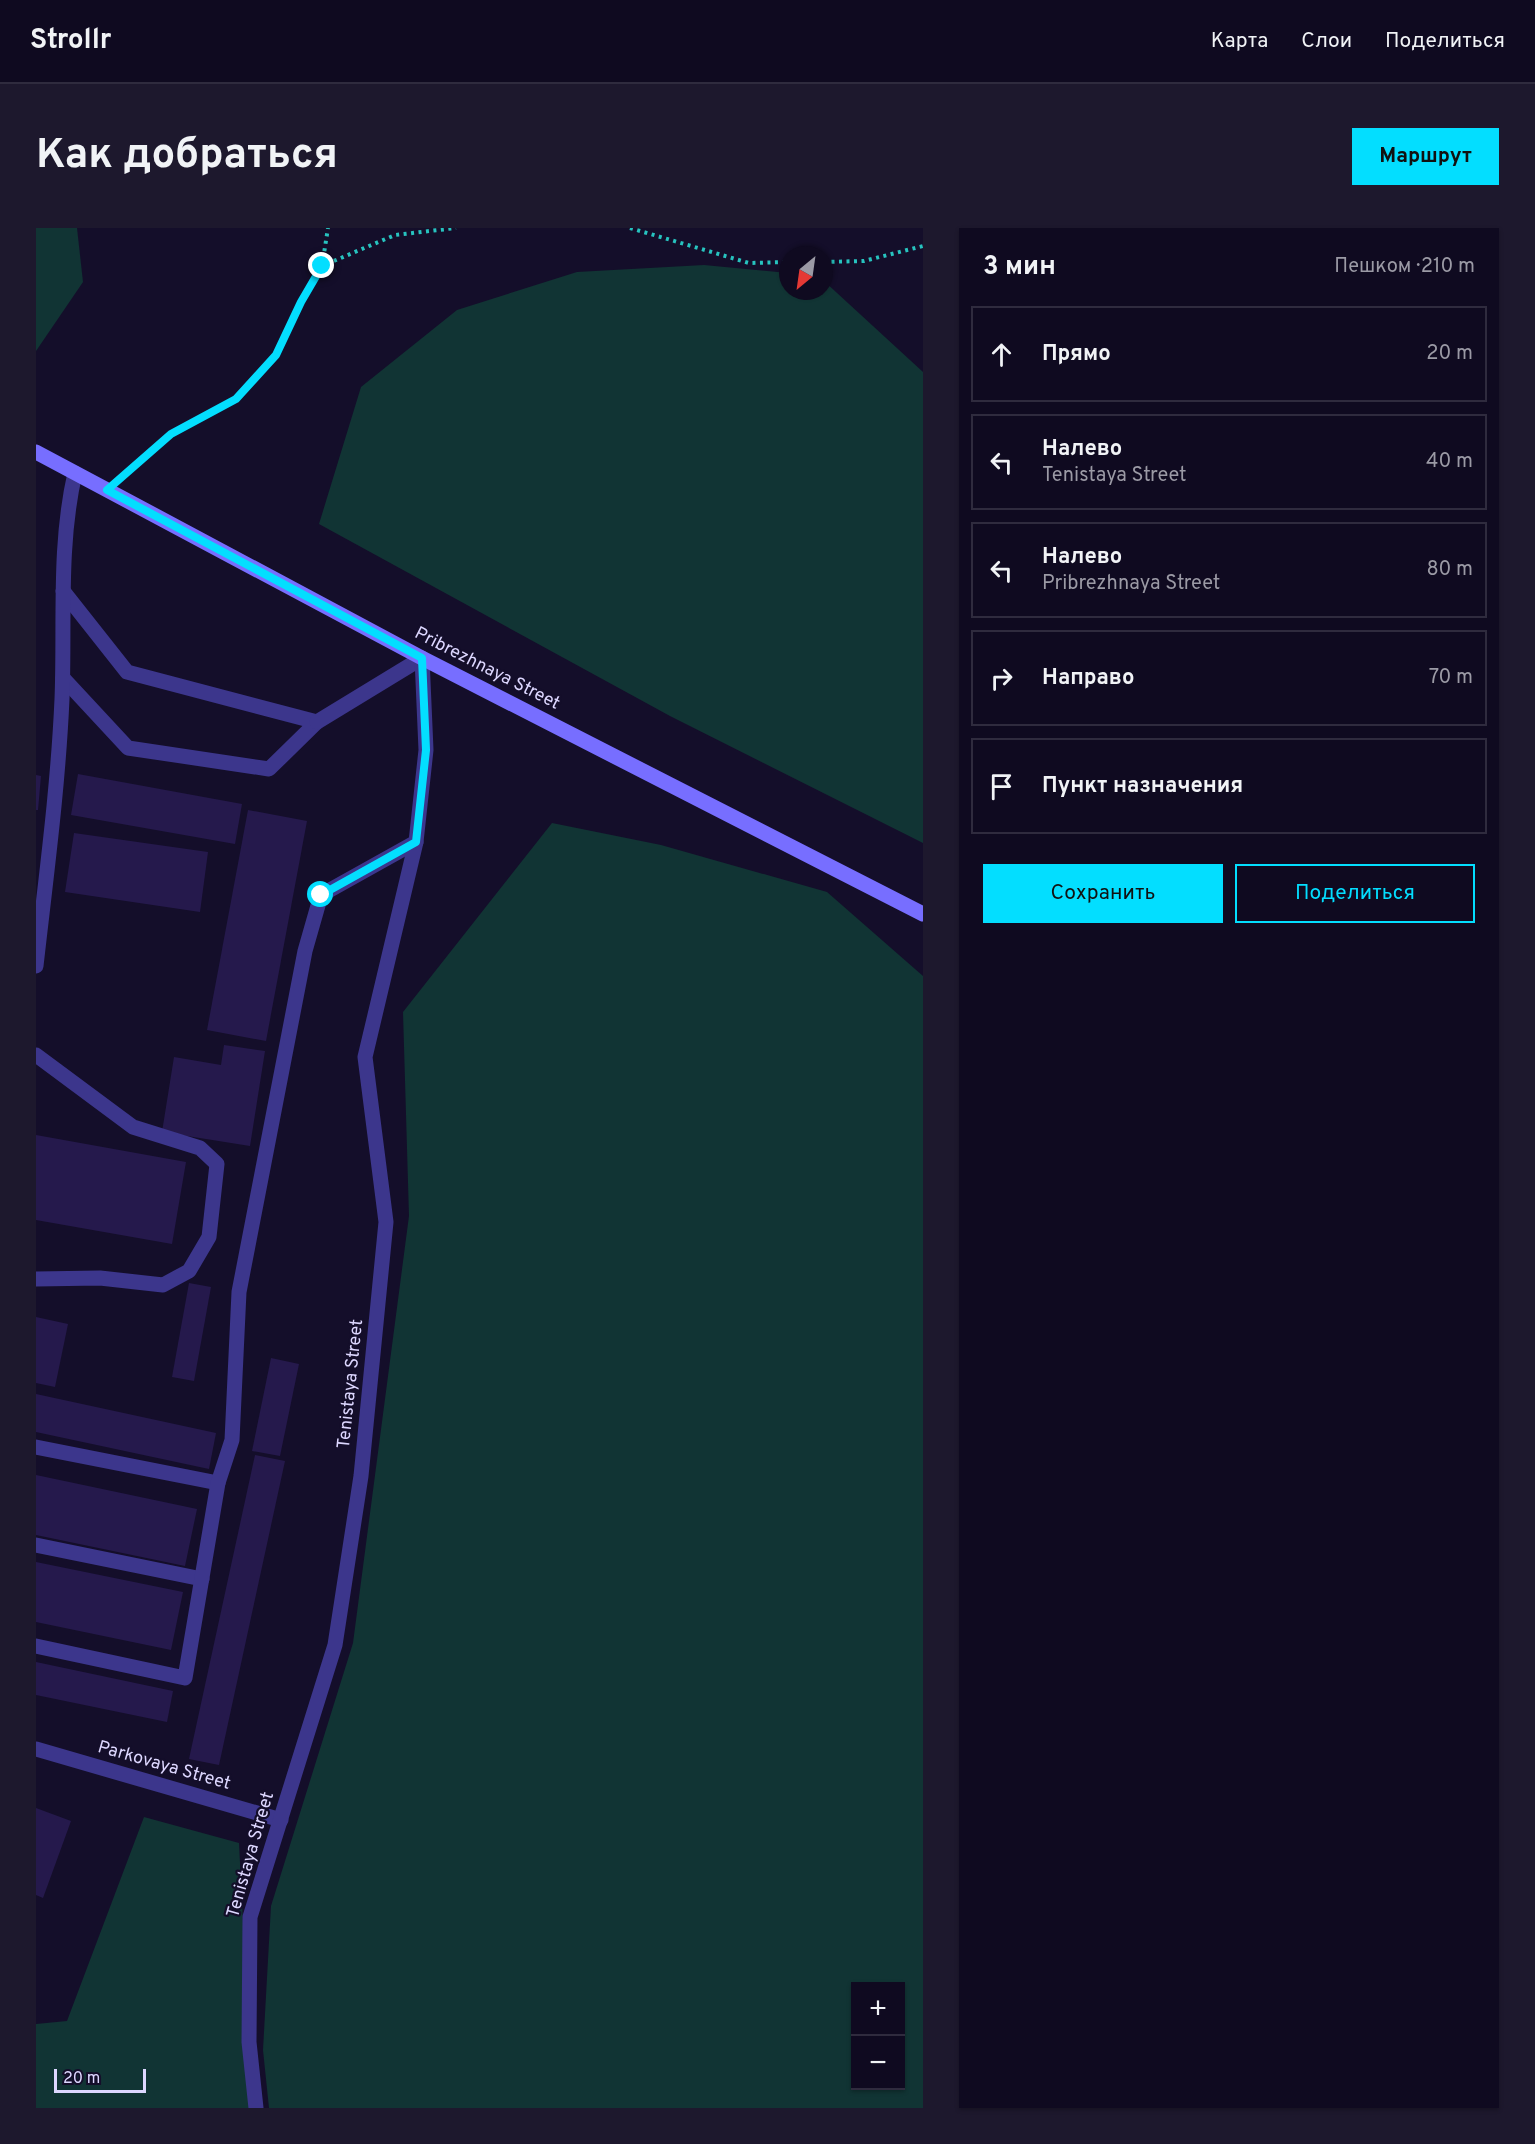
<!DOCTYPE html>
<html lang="ru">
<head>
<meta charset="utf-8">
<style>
  body { margin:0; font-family:Overpass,sans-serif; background:#1d182d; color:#f1f3f6 }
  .controls { position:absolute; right:18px; bottom:18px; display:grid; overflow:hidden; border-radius:0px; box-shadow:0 2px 4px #0004 }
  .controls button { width:54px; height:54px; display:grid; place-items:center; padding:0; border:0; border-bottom:2px solid #2f2b3e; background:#0f0a20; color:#f1f3f6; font:30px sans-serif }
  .compass { position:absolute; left:743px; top:18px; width:54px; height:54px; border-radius:50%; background:#0f0a20; box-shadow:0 2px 4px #0004; rotate:209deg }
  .scale { position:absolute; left:18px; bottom:15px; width:92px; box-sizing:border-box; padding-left:6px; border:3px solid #ddd7ff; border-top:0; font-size:16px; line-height:21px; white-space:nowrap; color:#ddd7ff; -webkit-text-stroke:4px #140e2a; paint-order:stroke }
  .stop { position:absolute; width:18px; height:18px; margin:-14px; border:4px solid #03deff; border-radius:50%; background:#fff }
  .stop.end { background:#03deff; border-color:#fff; box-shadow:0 2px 6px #0008 }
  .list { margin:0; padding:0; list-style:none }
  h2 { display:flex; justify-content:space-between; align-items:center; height:78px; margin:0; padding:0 24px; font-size:26px }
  h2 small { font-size:20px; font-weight:400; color:#9b9aa5 }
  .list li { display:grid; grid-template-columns:39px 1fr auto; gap:18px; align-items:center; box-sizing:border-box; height:96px; margin:0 12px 12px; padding:0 12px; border:2px solid #2f2b3e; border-radius:0px }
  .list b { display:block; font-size:22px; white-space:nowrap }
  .list p { margin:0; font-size:20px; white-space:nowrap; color:#9b9aa5 }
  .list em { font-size:20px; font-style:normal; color:#9b9aa5 }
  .actions { display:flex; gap:12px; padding:18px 24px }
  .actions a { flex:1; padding:14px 0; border:2px solid #03deff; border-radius:0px; text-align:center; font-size:21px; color:#03deff }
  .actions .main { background:#03deff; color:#111 }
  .icon { flex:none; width:33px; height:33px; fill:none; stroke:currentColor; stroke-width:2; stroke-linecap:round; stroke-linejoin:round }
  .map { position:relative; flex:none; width:887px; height:1880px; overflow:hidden; border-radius:0px }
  header { display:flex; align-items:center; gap:36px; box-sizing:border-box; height:84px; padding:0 30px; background:#0f0a20; border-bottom:2px solid #2f2b3e }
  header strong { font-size:28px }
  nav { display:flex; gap:33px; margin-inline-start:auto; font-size:21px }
  .intro { display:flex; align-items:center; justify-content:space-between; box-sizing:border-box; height:144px; padding:0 36px }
  h1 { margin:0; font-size:42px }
  .button { padding:15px 27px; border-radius:0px; background:#03deff; color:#111; font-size:21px; font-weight:700 }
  main { display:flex; gap:36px; padding:0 36px }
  aside { flex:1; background:#0f0a20; border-radius:0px; box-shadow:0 2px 4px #0004 }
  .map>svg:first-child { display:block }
  .green { fill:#113434; fill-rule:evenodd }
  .building { fill:#25194c }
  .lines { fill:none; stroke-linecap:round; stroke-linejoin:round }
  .path { stroke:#27c3bf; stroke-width:4; stroke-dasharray:3 4.5; stroke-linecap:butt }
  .lane { stroke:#3c368c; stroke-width:15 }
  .street { stroke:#3c368c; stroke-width:15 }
  .secondary { stroke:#776eff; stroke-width:15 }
  .route { stroke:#03deff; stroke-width:8 }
  .labels { text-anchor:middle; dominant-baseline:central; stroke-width:4.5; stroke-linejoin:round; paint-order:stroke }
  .street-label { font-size:18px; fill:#ddd7ff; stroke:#140e2a }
</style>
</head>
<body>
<header>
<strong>Strollr</strong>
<nav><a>Карта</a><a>Слои</a><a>Поделиться</a></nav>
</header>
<div class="intro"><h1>Как добраться</h1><a class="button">Маршрут</a></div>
<main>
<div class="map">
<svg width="887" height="1880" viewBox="0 0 887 1880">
  <rect width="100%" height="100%" fill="#140e2a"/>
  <g class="green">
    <path d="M0,0H41L47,54L0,123Z"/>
    <path d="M668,37L752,45V63H788V53L887,144V615L634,488L283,296L325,159L421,82L541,44Z"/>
    <path d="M516,595L625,617L791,664L887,748V1880H233L227,1822L235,1678L317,1415L373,988L367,784ZM864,1758V1858H820V1758Z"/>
    <path d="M108,1589L203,1615L213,1814L220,1880H0V1796L31,1793Z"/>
  </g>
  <g class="building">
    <path d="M42,546L206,576L199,616L35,587Z"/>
    <path d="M0,547L5,548L2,582H0Z"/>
    <path d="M212,582L271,593L230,813L171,802Z"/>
    <path d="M38,605L172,624L164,684L29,664Z"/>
    <path d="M188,817L229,823L214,918L126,904L138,829L185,837Z"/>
    <path d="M0,907L150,934L136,1016L0,992Z"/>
    <path d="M153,1055L175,1059L158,1153L136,1149Z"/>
    <path d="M0,1089L32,1096L19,1159L0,1155Z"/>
    <path d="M235,1130L263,1136L244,1228L216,1223Z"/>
    <path d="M0,1166L180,1205L173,1241L0,1204Z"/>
    <path d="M219,1227L249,1233L183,1537L153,1531Z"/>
    <path d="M0,1247L161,1281L149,1338L0,1307Z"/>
    <path d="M0,1334L147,1364L135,1422L0,1394Z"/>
    <path d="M0,1434L137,1463L131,1494L0,1467Z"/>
    <path d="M0,1580L35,1593L7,1670L0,1667Z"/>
  </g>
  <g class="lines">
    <g class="path">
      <path d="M594,0L713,35L752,34"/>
      <path d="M788,34L828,33L887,18"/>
      <path d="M286,38L292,0"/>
      <path d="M89,246L135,206L200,171L240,127L265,74L286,38L359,7L420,0"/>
    </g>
    <g class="lane">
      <path d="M27,450L92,520L233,541L281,494L91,444L27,363"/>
      <path d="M281,494L386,430"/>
      <path d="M0,738C10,649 22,561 26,471C29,396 22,319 39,245"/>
      <path d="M0,827L97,899L164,920L181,936L173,1009L153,1043L127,1057L64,1050L0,1051"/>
      <path d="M0,1219L182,1255"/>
      <path d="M0,1317L166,1351"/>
      <path d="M0,1418L149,1450L182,1255L196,1212L203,1064L269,723L285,667L380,614"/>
    </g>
    <g class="street">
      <path d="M0,1521L245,1592"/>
      <path d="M220,1880L213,1814L214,1689L299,1417L325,1248L350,994L329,829L380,614L390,522L386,430"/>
    </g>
    <path class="secondary" d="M0,224L386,430L887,686"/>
  </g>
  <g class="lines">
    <path class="route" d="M285,667L380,614L390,522L386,430L71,262L135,206L200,171L240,127L265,74L286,38"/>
  </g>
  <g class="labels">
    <g class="street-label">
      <text transform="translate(451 441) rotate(27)">Pribrezhnaya Street</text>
      <text transform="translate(315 1156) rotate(-84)">Tenistaya Street</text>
      <text transform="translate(128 1538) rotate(16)">Parkovaya Street</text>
      <text transform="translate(215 1627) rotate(-74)">Tenistaya Street</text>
    </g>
  </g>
</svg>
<div class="controls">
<button>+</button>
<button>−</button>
</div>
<svg class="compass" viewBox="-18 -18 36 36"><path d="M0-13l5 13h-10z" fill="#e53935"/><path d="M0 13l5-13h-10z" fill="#9b9aa5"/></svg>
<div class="scale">20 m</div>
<div class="stop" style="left:285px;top:667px"></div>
<div class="stop end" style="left:286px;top:38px"></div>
</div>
<aside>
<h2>3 мин<small>Пешком · 210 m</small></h2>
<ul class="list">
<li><svg class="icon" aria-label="ahead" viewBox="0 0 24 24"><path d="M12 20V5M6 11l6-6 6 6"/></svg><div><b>Прямо</b></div><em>20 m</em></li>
<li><svg class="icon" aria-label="left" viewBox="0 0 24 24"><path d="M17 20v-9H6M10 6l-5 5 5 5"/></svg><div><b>Налево</b><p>Tenistaya Street</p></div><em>40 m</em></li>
<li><svg class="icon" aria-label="left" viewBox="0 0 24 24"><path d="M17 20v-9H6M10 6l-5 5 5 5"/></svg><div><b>Налево</b><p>Pribrezhnaya Street</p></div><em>80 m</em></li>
<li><svg class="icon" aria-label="right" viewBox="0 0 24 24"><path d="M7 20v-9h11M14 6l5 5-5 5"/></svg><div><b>Направо</b></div><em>70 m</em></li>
<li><svg class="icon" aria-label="arrive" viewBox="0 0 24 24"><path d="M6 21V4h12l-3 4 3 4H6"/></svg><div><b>Пункт назначения</b></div></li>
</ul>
<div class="actions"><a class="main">Сохранить</a><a>Поделиться</a></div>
</aside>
</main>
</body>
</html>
